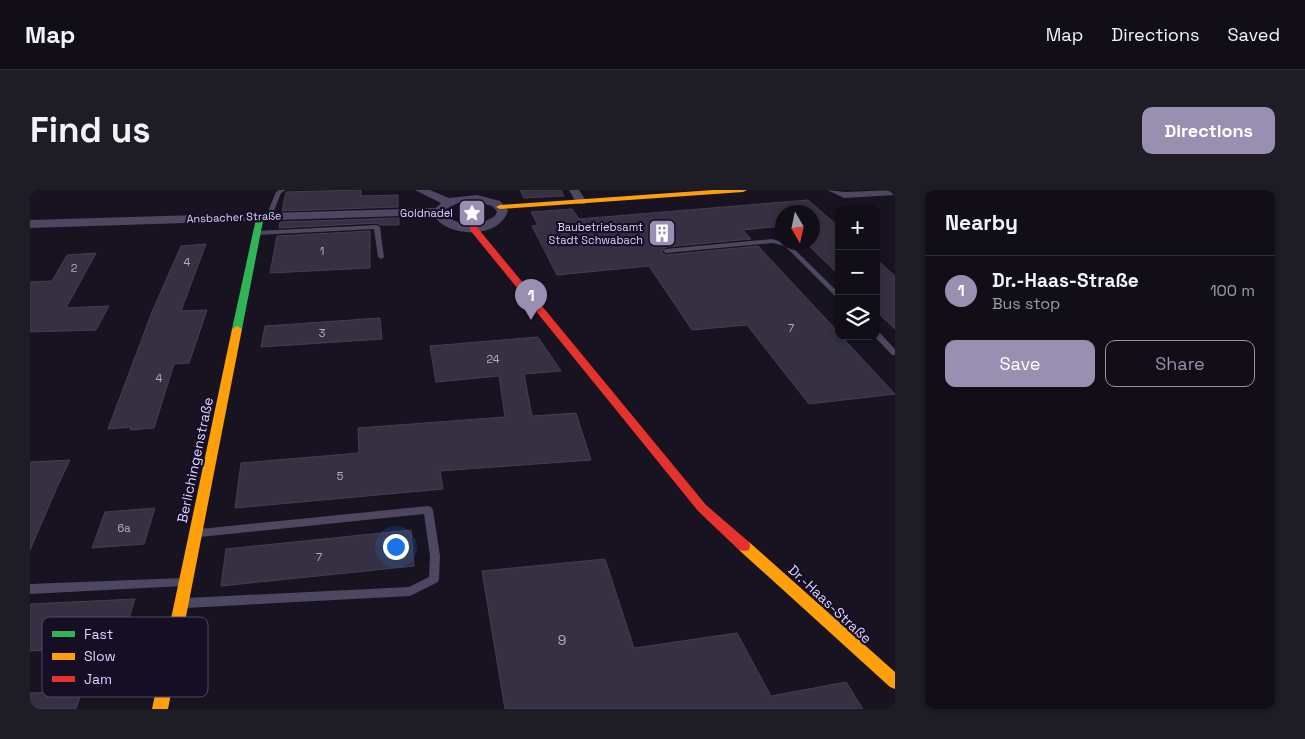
<!DOCTYPE html>
<html lang="en">
<head>
<meta charset="utf-8">
<style>
  body { margin:0; font-family:"Space Grotesk",sans-serif; background:#1e1c25; color:#f1f3f6 }
  .controls { position:absolute; right:15px; top:15px; display:grid; overflow:hidden; border-radius:10px; box-shadow:0 2px 8px #0003 }
  .controls button { width:45px; height:45px; display:grid; place-items:center; padding:0; border:0; border-bottom:1px solid #302e37; background:#110e18; color:#f1f3f6; font:25px sans-serif }
  .compass { position:absolute; left:745px; top:15px; width:45px; height:45px; border-radius:50%; background:#110e18; box-shadow:0 2px 8px #0003; rotate:171deg }
  .you { position:absolute; left:365px; top:356px; width:18px; height:18px; margin:-12px; border:4px solid #fff; border-radius:50%; background:#1a73e8; box-shadow:0 0 0 8px #1a73e833 }
  .badge { display:grid; place-items:center; width:32px; height:32px; border-radius:50%; background:#988fb1; color:#fff; font-size:16px; font-weight:700 }
  .pin { position:absolute; translate:-50% -41px; filter:drop-shadow(0 1px 2px #0008) }
  .pin::after { content:''; position:absolute; top:26px; width:18px; height:15px; background:inherit; clip-path:polygon(0 0,100% 0,50% 100%) }
  .list { margin:0; padding:0; list-style:none }
  h2 { display:flex; justify-content:space-between; align-items:center; height:65px; margin:0; padding:0 20px; font-size:21px }
  h2 small { font-size:16px; font-weight:400; color:#9c9ca2 }
  .list li { display:grid; grid-template-columns:32px 1fr auto; gap:15px; align-items:center; box-sizing:border-box; height:70px; padding:0 20px; border-top:1px solid #302e37 }
  .list b { display:block; font-size:19px; white-space:nowrap }
  .list p { margin:0; font-size:16px; white-space:nowrap; color:#9c9ca2 }
  .list em { font-size:16px; font-style:normal; color:#9c9ca2 }
  .actions { display:flex; gap:10px; padding:15px 20px }
  .actions a { flex:1; padding:11px 0; border:1px solid #988fb1; border-radius:10px; text-align:center; font-size:18px; color:#988fb1 }
  .actions .main { background:#988fb1; color:#fff }
  .icon { flex:none; width:28px; height:28px; fill:none; stroke:currentColor; stroke-width:2; stroke-linecap:round; stroke-linejoin:round }
  .map { position:relative; flex:none; width:865px; height:519px; overflow:hidden; border-radius:10px }
  header { display:flex; align-items:center; gap:30px; box-sizing:border-box; height:70px; padding:0 25px; background:#110e18; border-bottom:1px solid #302e37 }
  header strong { font-size:24px }
  nav { display:flex; gap:28px; margin-inline-start:auto; font-size:18px }
  .intro { display:flex; align-items:center; justify-content:space-between; box-sizing:border-box; height:120px; padding:0 30px }
  h1 { margin:0; font-size:35px }
  .button { padding:12px 22px; border-radius:10px; background:#988fb1; color:#fff; font-size:18px; font-weight:700 }
  main { display:flex; gap:30px; padding:0 30px }
  aside { flex:1; background:#110e18; border-radius:10px; box-shadow:0 2px 8px #0003 }
  .map>svg:first-child { display:block }
  .building { fill:#363142; stroke:#453e53 }
  .lines { fill:none; stroke-linecap:round; stroke-linejoin:round }
  .lane { fill:#4d4761; fill-rule:evenodd }
  .street { fill:#4d4761; fill-rule:evenodd }
  .fast { fill:#30b455; fill-rule:evenodd }
  .slow { fill:#ff9f0a; fill-rule:evenodd }
  .jam { fill:#e5322d; fill-rule:evenodd }
  .labels { text-anchor:middle; dominant-baseline:central; stroke-width:4.5; stroke-linejoin:round; paint-order:stroke }
  .far-poi-label { font-size:11px; fill:#ded2ff; stroke:#150e25; text-anchor:end }
  .far-street-label { font-size:11px; fill:#ded2ff; stroke:#150e25 }
  .number-label { font-size:11px; fill:#b4aad0 }
  .street-label { font-size:14px; fill:#ded2ff; stroke:#150e25 }
  .near-number-label { font-size:14px; fill:#b4aad0 }
  .key { fill:#150e25; stroke:#514966; stroke-width:1 }
  .key-label { font-size:14px; fill:#ded2ff }
</style>
</head>
<body>
<header>
<strong>Map</strong>
<nav><a>Map</a><a>Directions</a><a>Saved</a></nav>
</header>
<div class="intro"><h1>Find us</h1><a class="button">Directions</a></div>
<main>
<div class="map">
<svg width="865" height="519" viewBox="0 0 865 519">
  <rect width="100%" height="100%" fill="#171320"/>
  <g class="building">
    <path d="M331,0V6L368,5V17L252,21L256,2Z"/>
    <path d="M490,0H531L534,6L494,8Z"/>
    <path d="M778,10L809,37V85L775,52H782V22H752V36L713,40L721,49L636,57L631,62L636,65L728,56L809,143V146H811L865,204L779,214L717,135L662,140L619,76L527,85L502,36L508,35L501,22L542,19L549,29Z"/>
    <path d="M369,28V35H350L347,33L249,38L250,32Z"/>
    <path d="M340,41V78L240,83L247,46Z"/>
    <path d="M176,54L151,121L177,120L159,173L144,174L124,238L100,240L101,237L78,239L122,122L151,56Z"/>
    <path d="M66,63L36,118L79,116L66,140L0,142V92L22,91L37,65Z"/>
    <path d="M846,69L865,86V139L846,121Z"/>
    <path d="M350,128L352,149L231,157L235,136Z"/>
    <path d="M508,147L531,181L494,184L502,226L546,223L561,270L410,281L413,299L205,318L211,273L329,263L328,238L475,227L469,186L406,192L400,156Z"/>
    <path d="M40,270L28,295L0,360V272Z"/>
    <path d="M125,318L114,354L62,358L75,322Z"/>
    <path d="M381,340L384,376L191,396L196,359Z"/>
    <path d="M575,369L604,458L707,443L741,506L816,492L833,519H475L452,381Z"/>
    <path d="M105,409L90,456L0,461V414Z"/>
    <path d="M52,501L46,519H0V503Z"/>
  </g>
  <g class="lines">
    <g class="lane">
      <path d="M249,0H256L251,3L242,26L237,27L236,26L246,2Z"/>
      <path d="M347,35L350,37L354,67L351,69L348,67L344,39L227,45L224,43L227,41Z"/>
      <path d="M742,49L759,54L809,103V109L807,108L755,56L742,53L636,63L633,61L636,59Z"/>
      <path d="M846,142H849L865,159V165H862L844,146H846Z"/>
      <path d="M398,316L401,317L403,320L410,366L409,389L408,392L380,406L156,418L152,416L151,413L152,410L156,408L379,397L399,387L400,366L394,324L170,347L167,346L165,343L167,340L170,339Z"/>
      <path d="M153,388L157,389L158,392L157,395L153,396L0,404V394Z"/>
    </g>
    <g class="street">
      <path d="M385,0H400L419,8L447,5L470,11L478,20C470,50 418,48 403,25L0,38V30L406,18L411,13ZM446,11L462,16L467,21L465,26C448,37 430,38 415,24L416,19L428,13Z"/>
      <path d="M539,0H549L557,12L555,14H547Z"/>
      <path d="M797,0L815,2L865,0V5L814,8Z"/>
    </g>
    <path class="fast" d="M227,24L234,26L212,139L207,142L202,139Z"/>
    <g class="slow">
      <path d="M683,0H717L713,2L470,19L466,17L470,15Z"/>
      <path d="M207,136L212,139L138,519H122L202,139Z"/>
      <path d="M714,351L719,352L865,482V499L860,497L709,360L708,356L709,352Z"/>
    </g>
    <path class="jam" d="M440,36H446L676,315L719,352L720,356L719,360L714,361L709,360L668,321L440,40Z"/>
  </g>
  <defs>
    <g id="sight-square" transform="scale(1.4375)"><rect x="-9" y="-9" width="18" height="18" rx="4" fill="#988fb1" stroke="#150e25"/><path d="M0-6L1.8-2.2L6-1.7L2.9 1.2L3.7 5.4L0 3.3L-3.7 5.4L-2.9 1.2L-6-1.7L-1.8-2.2Z" fill="#fff"/></g>
    <g id="building-square" transform="scale(1.4375)"><rect x="-9" y="-9" width="18" height="18" rx="4" fill="#988fb1" stroke="#150e25"/><path d="M-4-6H4V6H1V3H-1V6H-4ZM-2.5-4.3h1.7v1.8h-1.7ZM.8-4.3h1.7v1.8H.8ZM-2.5-1h1.7V.8h-1.7ZM.8-1h1.7V.8H.8Z" fill="#fff"/></g>
  </defs>
  <g fill-rule="evenodd">
    <use href="#sight-square" x="442" y="23"/>
    <use href="#building-square" x="632" y="43"/>
  </g>
  <g class="labels">
    <g class="far-poi-label">
      <text x="423" y="23">Goldnadel</text>
      <text x="613" y="37">Baubetriebsamt<tspan x="613" dy="13">Stadt Schwabach</tspan></text>
    </g>
    <g class="far-street-label">
      <text transform="translate(204 27) rotate(-2)">Ansbacher Straße</text>
    </g>
    <g class="number-label">
      <text x="292" y="61">1</text>
      <text x="157" y="72">4</text>
      <text x="44" y="78">2</text>
      <text x="761" y="138">7</text>
      <text x="292" y="143">3</text>
      <text x="463" y="169">24</text>
      <text x="129" y="188">4</text>
      <text x="310" y="286">5</text>
      <text x="94" y="338">6a</text>
      <text x="289" y="367">7</text>
    </g>
    <g class="street-label">
      <text transform="translate(165 270) rotate(-78)">Berlichingenstraße</text>
      <text transform="translate(800 414) rotate(43)">Dr.-Haas-Straße</text>
    </g>
    <g class="near-number-label">
      <text x="532" y="450">9</text>
    </g>
  </g>
  <rect x="12" y="427" width="166" height="80" rx="8" class="key"/>
  <rect x="22" y="441" width="23" height="6" fill="#30b455"/>
  <rect x="22" y="463" width="23" height="7" fill="#ff9f0a"/>
  <rect x="22" y="486" width="23" height="6" fill="#e5322d"/>
  <g class="key-label">
    <text x="54" y="449">Fast</text>
    <text x="54" y="471">Slow</text>
    <text x="54" y="494">Jam</text>
  </g>
</svg>
<div class="controls">
<button>+</button>
<button>−</button>
<button><svg class="icon" aria-label="layers" viewBox="0 0 24 24"><path d="M12 4l9 5-9 5-9-5zM3 14l9 5 9-5"/></svg></button>
</div>
<svg class="compass" viewBox="-18 -18 36 36"><path d="M0-13l5 13h-10z" fill="#e53935"/><path d="M0 13l5-13h-10z" fill="#9c9ca2"/></svg>
<div class="you"></div>
<div class="pin badge" style="left:501px;top:130px">1</div>
</div>
<aside>
<h2>Nearby<small></small></h2>
<ul class="list">
<li><span class="badge">1</span><div><b>Dr.-Haas-Straße</b><p>Bus stop</p></div><em>100 m</em></li>
</ul>
<div class="actions"><a class="main">Save</a><a>Share</a></div>
</aside>
</main>
</body>
</html>
